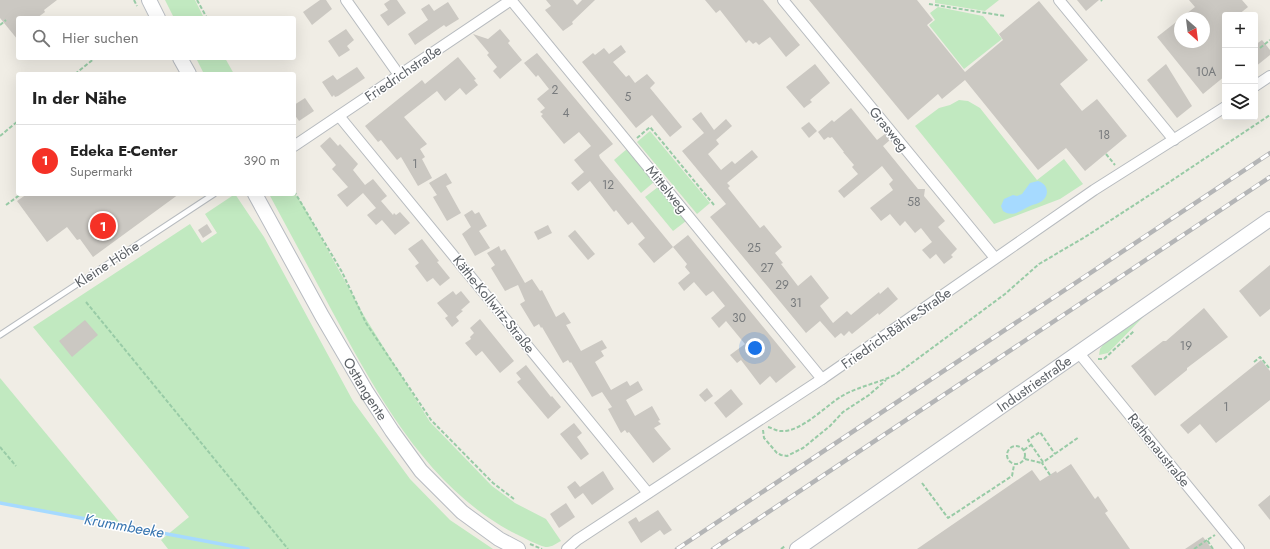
<!DOCTYPE html>
<html lang="de">
<head>
<meta charset="utf-8">
<style>
  body { margin:0; font-family:Jost,sans-serif; background:#f6f6f6; color:#222 }
  .controls { position:absolute; right:12px; top:12px; display:grid; overflow:hidden; border-radius:4px; box-shadow:0 4px 16px #0002 }
  .controls button { width:36px; height:36px; display:grid; place-items:center; padding:0; border:0; border-bottom:1px solid #e0e0e0; background:#fff; color:#222; font:20px sans-serif }
  .compass { position:absolute; left:1174px; top:12px; width:36px; height:36px; border-radius:50%; background:#fff; box-shadow:0 4px 16px #0002; rotate:152deg }
  .you { position:absolute; left:755px; top:348px; width:14px; height:14px; margin:-10px; border:3px solid #fff; border-radius:50%; background:#1a73e8; box-shadow:0 0 0 6px #1a73e833 }
  .badge { display:grid; place-items:center; width:26px; height:26px; border-radius:50%; background:#f53126; color:#fff; font-size:13px; font-weight:700 }
  .pin { position:absolute; translate:-50% -50%; border:2px solid #fff; box-shadow:0 1px 4px #0006 }
  .list { margin:0; padding:0; list-style:none }
  h2 { display:flex; justify-content:space-between; align-items:center; height:52px; margin:0; padding:0 16px; font-size:17px }
  h2 small { font-size:13px; font-weight:400; color:#767676 }
  .list li { display:grid; grid-template-columns:26px 1fr auto; gap:12px; align-items:center; box-sizing:border-box; height:72px; padding:0 16px; border-top:1px solid #e0e0e0 }
  .list b { display:block; font-size:15px; white-space:nowrap }
  .list p { margin:0; font-size:13px; white-space:nowrap; color:#767676 }
  .list em { font-size:13px; font-style:normal; color:#767676 }
  .icon { flex:none; width:22px; height:22px; fill:none; stroke:currentColor; stroke-width:2; stroke-linecap:round; stroke-linejoin:round }
  .map { position:relative; flex:none; width:1270px; height:549px; overflow:hidden }
  .search { position:absolute; background:#fff; box-shadow:0 4px 16px #0002; left:16px; top:16px; width:280px; height:44px; display:flex; align-items:center; gap:10px; box-sizing:border-box; padding:0 14px; border-radius:4px; color:#767676; font-size:15px }
  .panel { position:absolute; background:#fff; box-shadow:0 4px 16px #0002; left:16px; top:72px; width:280px; height:124px; border-radius:4px }
  .map>svg:first-child { display:block }
  .green { fill:#c1e9c0 }
  .water { fill:#a6daff }
  .lines { fill:none; stroke-linecap:round; stroke-linejoin:round }
  .stream { stroke:#a6daff; stroke-width:3.5 }
  .building { fill:#cbc8c2 }
  .lane-casing { stroke:#b7bbbf; stroke-width:7 }
  .street-casing { stroke:#b7bbbf; stroke-width:12 }
  .secondary-casing { stroke:#b8bcc2; stroke-width:16 }
  .path { stroke:#98cba6; stroke-width:2; stroke-dasharray:4 2; stroke-linecap:butt }
  .lane { stroke:#fff; stroke-width:5 }
  .street { stroke:#fff; stroke-width:10 }
  .secondary { stroke:#fff; stroke-width:14 }
  .rail-casing { stroke:#b4b5b6; stroke-width:4.5 }
  .rail { stroke:#fff; stroke-width:3; stroke-dasharray:9; stroke-linecap:butt }
  .labels { text-anchor:middle; dominant-baseline:central; stroke-width:3; stroke-linejoin:round; paint-order:stroke }
  .number-label { font-size:12px; fill:#787b7d }
  .street-label { font-size:14px; fill:#5c6166; stroke:#fff }
  .water-label { font-size:15px; font-style:italic; fill:#3875b0; stroke:#fff }
</style>
</head>
<body>
<div class="map">
<svg width="1270" height="549" viewBox="0 0 1270 549">
  <rect width="100%" height="100%" fill="#f0ede5"/>
  <g class="green">
    <path d="M165,0H195L204,18H174Z"/>
    <path d="M935,0H999L985,11L935,3Z"/>
    <path d="M938,7L983,16L1002,39L964,69L929,25L935,20L930,13Z"/>
    <path d="M196,58H225L234,74H204Z"/>
    <path d="M959,100L968,101L980,108L1037,180L1064,159L1083,184L1060,199L994,224L915,126L939,108L950,105Z"/>
    <path d="M650,131L710,203L697,214L637,142Z"/>
    <path d="M627,149L654,182L641,193L614,160Z"/>
    <path d="M658,187L686,221L673,231L645,197Z"/>
    <path d="M294,193L303,205L363,314L430,422L492,486L515,503L546,519L561,541C557,543 552,547 547,547C540,547 521,536 514,533C427,488 377,394 332,311C311,272 290,233 269,194H294Z"/>
    <path d="M235,194L264,237L353,401L410,479L450,520L493,549H168L161,540L189,517L33,327L190,224L202,243L217,233L205,214Z"/>
    <path d="M1144,316L1108,353L1099,355L1100,349L1105,342Z"/>
    <path d="M0,378L121,524L0,502Z"/>
  </g>
  <path class="water" d="M1038,181C1048,184 1050,195 1042,201C1038,204 1034,204 1030,206C1021,210 1013,218 1003,211L1001,206L1004,199L1013,195L1017,196L1022,194L1030,183Z"/>
  <g class="lines">
    <path class="stream" d="M0,503L248,549"/>
  </g>
  <g class="building">
    <path d="M0,0H57L44,10L45,12L37,18H18V40L0,18Z"/>
    <path d="M320,0H326L332,9L312,25L303,12Z"/>
    <path d="M390,0H397L406,13L388,26L380,15L388,10L384,4Z"/>
    <path d="M546,0H573L577,5L582,0H595L572,22L573,24L563,31L545,10L551,6Z"/>
    <path d="M705,0H763L800,45L786,57L770,37L759,45L756,42L753,44L749,40L746,43L720,10L716,13Z"/>
    <path d="M809,0H917L933,20L927,25L965,72L1003,40L999,34L1039,1L1088,60L1060,84L1082,111L1097,99L1127,136L1085,171L1066,148L1038,170L965,80L942,99L938,94L908,120Z"/>
    <path d="M1077,0H1099L1086,11Z"/>
    <path d="M1189,0H1242L1248,7L1238,15H1225V76L1203,94L1157,37L1180,19V42H1204V18H1181L1195,7Z"/>
    <path d="M448,2L459,19L446,27L444,25L415,45L408,34L428,20L421,9L429,4L434,11Z"/>
    <path d="M346,29L354,40L347,46L350,50L339,57L328,41Z"/>
    <path d="M500,29L510,41L508,43L522,60L500,79L493,71L497,67L487,55L489,53L473,34L488,39Z"/>
    <path d="M1262,40L1270,50V55L1255,67V45Z"/>
    <path d="M621,45L626,52L613,62L626,77L629,75L635,83L647,74L655,83L650,88L682,127L670,137L652,115L636,128L582,62L593,53L595,55L604,48L609,54Z"/>
    <path d="M537,53L613,144L599,155L600,158L673,247L654,263L638,244L645,238L632,222L628,225L616,210L614,212L590,181L578,191L571,183L584,172L574,160L591,146L579,132L564,144L541,116L543,114L540,112L545,108L537,99L549,89L538,75L536,77L524,63Z"/>
    <path d="M458,57L476,79L474,80L478,85L466,95L460,88L445,101L437,91L404,117L427,144L420,149L425,157L422,159L432,178L418,186L401,157L397,160L381,140L378,142L365,126L422,80L425,84Z"/>
    <path d="M815,64L830,83L810,100L812,102L804,108L786,87Z"/>
    <path d="M1166,64L1192,106L1177,118L1147,80Z"/>
    <path d="M357,67L365,78L338,96L335,97L334,95L332,97L322,82L333,75L337,80Z"/>
    <path d="M305,98L314,111L299,121L294,114V105Z"/>
    <path d="M851,108L877,140L885,134L890,140L883,146L918,189H925L924,196L945,221L938,227L957,249L951,255L953,257L944,264L936,254L930,259L922,250L932,242L921,228L915,233L905,221L900,226L890,214L881,221L870,208L893,190L889,184L893,180L882,166L844,198L838,191L858,174L852,167L854,165L843,152H844L832,137L830,138L828,137L824,140L818,132L832,120L834,122Z"/>
    <path d="M701,112L714,130L726,119L732,126L716,140L719,144L708,154L721,170L732,161L735,164L752,150L758,157L727,183L730,186L728,188L760,228L764,225L782,247L775,253L783,263L781,264L798,286L811,275L829,298L820,306L833,323L847,311L851,315L879,292L880,294L888,287L898,299L879,315L878,313L852,334L849,331L844,336L841,333L835,338L820,321L806,333L710,217L726,204L682,151L704,133L692,119Z"/>
    <path d="M809,122L817,131L809,138L801,128Z"/>
    <path d="M330,137L338,146L340,144L358,164L353,170L365,185L373,179L387,196L381,201L393,215L394,213L396,215L400,212L410,223L395,235L382,220L376,225L367,215L376,208L363,193L347,207L337,195L348,187L332,169L336,165L320,146Z"/>
    <path d="M446,173L452,183L446,186L461,213L447,221L433,197L437,195L429,183Z"/>
    <path d="M27,194H179L93,257L80,239L77,240L67,227L47,242L17,201Z"/>
    <path d="M472,210L475,214L479,212L487,226L479,231L490,248L475,256L462,234L471,227L464,215Z"/>
    <path d="M207,224L212,232L203,238L198,230Z"/>
    <path d="M548,225L552,233L538,240L534,232Z"/>
    <path d="M575,230L595,254L588,260L568,236Z"/>
    <path d="M688,235L796,367L776,383L770,376L760,385L741,360L737,363L730,355L745,344L726,321L719,328L711,318L725,306L713,291L706,296L694,282L684,291L678,283L690,273L685,267L687,264L673,247Z"/>
    <path d="M422,239L439,261L437,262L450,278L440,286L433,278L427,282L415,266L419,263L408,249Z"/>
    <path d="M499,246L501,251L505,249L525,283L532,279L540,291L542,290L556,317L564,312L571,323L566,325L581,351L602,340L607,348L601,351L604,356L595,362L611,390L627,381L630,386L638,381L643,390L626,400L635,416L652,406L660,420L658,421L661,424L654,428L671,449L653,463L629,432L627,433L625,430L621,433L608,409L612,407L602,392L592,397L571,362L570,363L568,360L563,363L542,327L541,328L539,324L534,327L520,304L525,301L518,285L505,291L491,268L495,265L487,253Z"/>
    <path d="M1270,265V309L1260,317L1239,291Z"/>
    <path d="M453,291L456,295L461,291L470,302L461,310L463,311L456,317L459,321L452,327L445,318L448,316L437,303Z"/>
    <path d="M1204,308L1228,337L1187,368V370L1155,396L1131,366L1163,341H1166Z"/>
    <path d="M480,319L514,361L500,373L482,351L476,356L465,343L471,339L470,337L474,333L470,328Z"/>
    <path d="M85,320L98,335L72,357L59,341Z"/>
    <path d="M1261,360L1270,371V400L1216,443L1200,424L1188,434L1180,425Z"/>
    <path d="M526,365L551,397L552,396L561,407L548,419L517,382L521,379L516,373Z"/>
    <path d="M707,388L713,396L705,402L699,395Z"/>
    <path d="M731,389L743,404L726,418L714,403Z"/>
    <path d="M574,423L582,433L577,437L589,454L581,460L560,434Z"/>
    <path d="M1071,464L1095,499L1098,496L1108,511L1105,513L1130,549H917L1032,470L1040,481L1056,471L1057,473Z"/>
    <path d="M603,471L614,489L592,505L583,493L575,499L567,487L575,481L580,487Z"/>
    <path d="M1270,495V520L1258,505Z"/>
    <path d="M566,503L575,517L559,528L550,514Z"/>
    <path d="M658,510L672,530L664,535L660,530L641,543L628,522L636,517L639,522Z"/>
    <path d="M1203,537L1212,549H1185Z"/>
  </g>
  <g class="lines">
    <g class="lane-casing">
      <path id="lane" d="M0,335L214,194"/>
    </g>
    <g class="street-casing">
      <g id="street">
        <path d="M346,0L399,75"/>
        <path d="M511,0L822,379"/>
        <path d="M783,0L995,258"/>
        <path d="M1059,0L1174,140"/>
        <path d="M1255,86L1270,76"/>
        <path d="M339,116L648,493"/>
        <path d="M294,146L511,0"/>
        <path d="M1078,352L1239,549"/>
        <path d="M567,549L577,540L822,379L1094,190L1225,107"/>
      </g>
    </g>
    <g class="secondary-casing">
      <g id="secondary">
        <path d="M149,0L158,18"/>
        <path d="M180,58L189,74"/>
        <path id="s1" d="M255,194L322,316L366,391L392,431L421,471L462,512L499,539L518,549"/>
        <path id="s2" d="M797,549L1270,219"/>
      </g>
    </g>
    <g class="path">
      <path d="M134,0L137,6"/>
      <path d="M197,0L207,18"/>
      <path d="M1101,0L1102,1"/>
      <path d="M929,4L1005,16"/>
      <path d="M0,25L6,20"/>
      <path d="M1260,48L1270,40"/>
      <path d="M75,74L95,58"/>
      <path d="M0,136L18,121"/>
      <path d="M637,138L650,127L714,205"/>
      <path d="M1106,154L1115,165"/>
      <path d="M294,191L342,272L366,323L431,420L493,483L514,499"/>
      <path d="M6,205L21,194"/>
      <path d="M86,302L288,549"/>
      <path d="M1098,359H1104L1134,331"/>
      <path d="M1254,362L1260,357L1270,369"/>
      <path d="M768,427C772,428 777,431 780,431C801,433 825,406 842,396C859,386 879,383 897,374L1005,294L1039,264L1085,237L1165,185L1270,115"/>
      <path d="M763,430L764,438L771,446L777,453L781,455L787,456L803,448L830,426L843,412L869,395L886,380"/>
      <circle cx="1016" cy="455" r="9"/>
      <path d="M0,447L16,466"/>
      <path d="M1024,450L1031,445"/>
      <path d="M1025,459L1042,463"/>
      <path d="M1043,462L1028,440L1040,432L1055,454"/>
      <path d="M1050,475L1042,463L1079,437"/>
      <path d="M922,483L948,518L1012,476L1014,465"/>
      <path d="M530,544L542,549"/>
      <path d="M781,549L785,546"/>
      <path d="M1194,549L1207,540"/>
      <path d="M1213,549L1207,540L1215,535"/>
    </g>
    <use href="#lane" class="lane"/>
    <use href="#street" class="street"/>
    <use href="#secondary" class="secondary"/>
    <g class="rail-casing">
      <g id="rail">
        <path d="M677,549L1270,153"/>
        <path d="M713,549L1270,177"/>
      </g>
    </g>
    <use href="#rail" class="rail"/>
  </g>
  <g class="labels">
    <g class="number-label">
      <text x="1206" y="72">10A</text>
      <text x="555" y="90">2</text>
      <text x="628" y="97">5</text>
      <text x="566" y="113">4</text>
      <text x="1104" y="135">18</text>
      <text x="415" y="164">1</text>
      <text x="608" y="185">12</text>
      <text x="914" y="202">58</text>
      <text x="754" y="248">25</text>
      <text x="767" y="268">27</text>
      <text x="782" y="285">29</text>
      <text x="796" y="303">31</text>
      <text x="739" y="318">30</text>
      <text x="1186" y="346">19</text>
      <text x="1226" y="407">1</text>
    </g>
    <g class="street-label">
      <text transform="translate(403 73) rotate(-34)">Friedrichstraße</text>
      <text transform="translate(889 129) rotate(51)">Grasweg</text>
      <text transform="translate(667 189) rotate(51)">Mittelweg</text>
      <text transform="translate(107 264) rotate(-33)">Kleine Höhe</text>
      <text transform="translate(494 304) rotate(51)">Käthe-Kollwitz-Straße</text>
      <text transform="translate(896 328) rotate(-35)">Friedrich-Bähre-Straße</text>
      <text stroke="none"><textPath href="#s2" startOffset="289">Industriestraße</textPath></text>
      <text stroke="none"><textPath href="#s1" startOffset="224">Osttangente</textPath></text>
      <text transform="translate(1159 450) rotate(51)">Rathenaustraße</text>
    </g>
    <g class="water-label">
      <text transform="translate(124 526) rotate(10)">Krummbeeke</text>
    </g>
  </g>
</svg>
<div class="controls">
<button>+</button>
<button>−</button>
<button><svg class="icon" aria-label="layers" viewBox="0 0 24 24"><path d="M12 4l9 5-9 5-9-5zM3 14l9 5 9-5"/></svg></button>
</div>
<svg class="compass" viewBox="-18 -18 36 36"><path d="M0-13l5 13h-10z" fill="#e53935"/><path d="M0 13l5-13h-10z" fill="#767676"/></svg>
<div class="you"></div>
<div class="pin badge" style="left:103px;top:226px">1</div>
<div class="search"><svg class="icon" aria-label="search" viewBox="0 0 24 24"><circle cx="10" cy="10" r="6"/><path d="M15 15l6 6"/></svg>Hier suchen</div>
<section class="panel">
<h2>In der Nähe<small></small></h2>
<ul class="list">
<li><span class="badge">1</span><div><b>Edeka E-Center</b><p>Supermarkt</p></div><em>390 m</em></li>
</ul>
</section>
</div>
</body>
</html>
